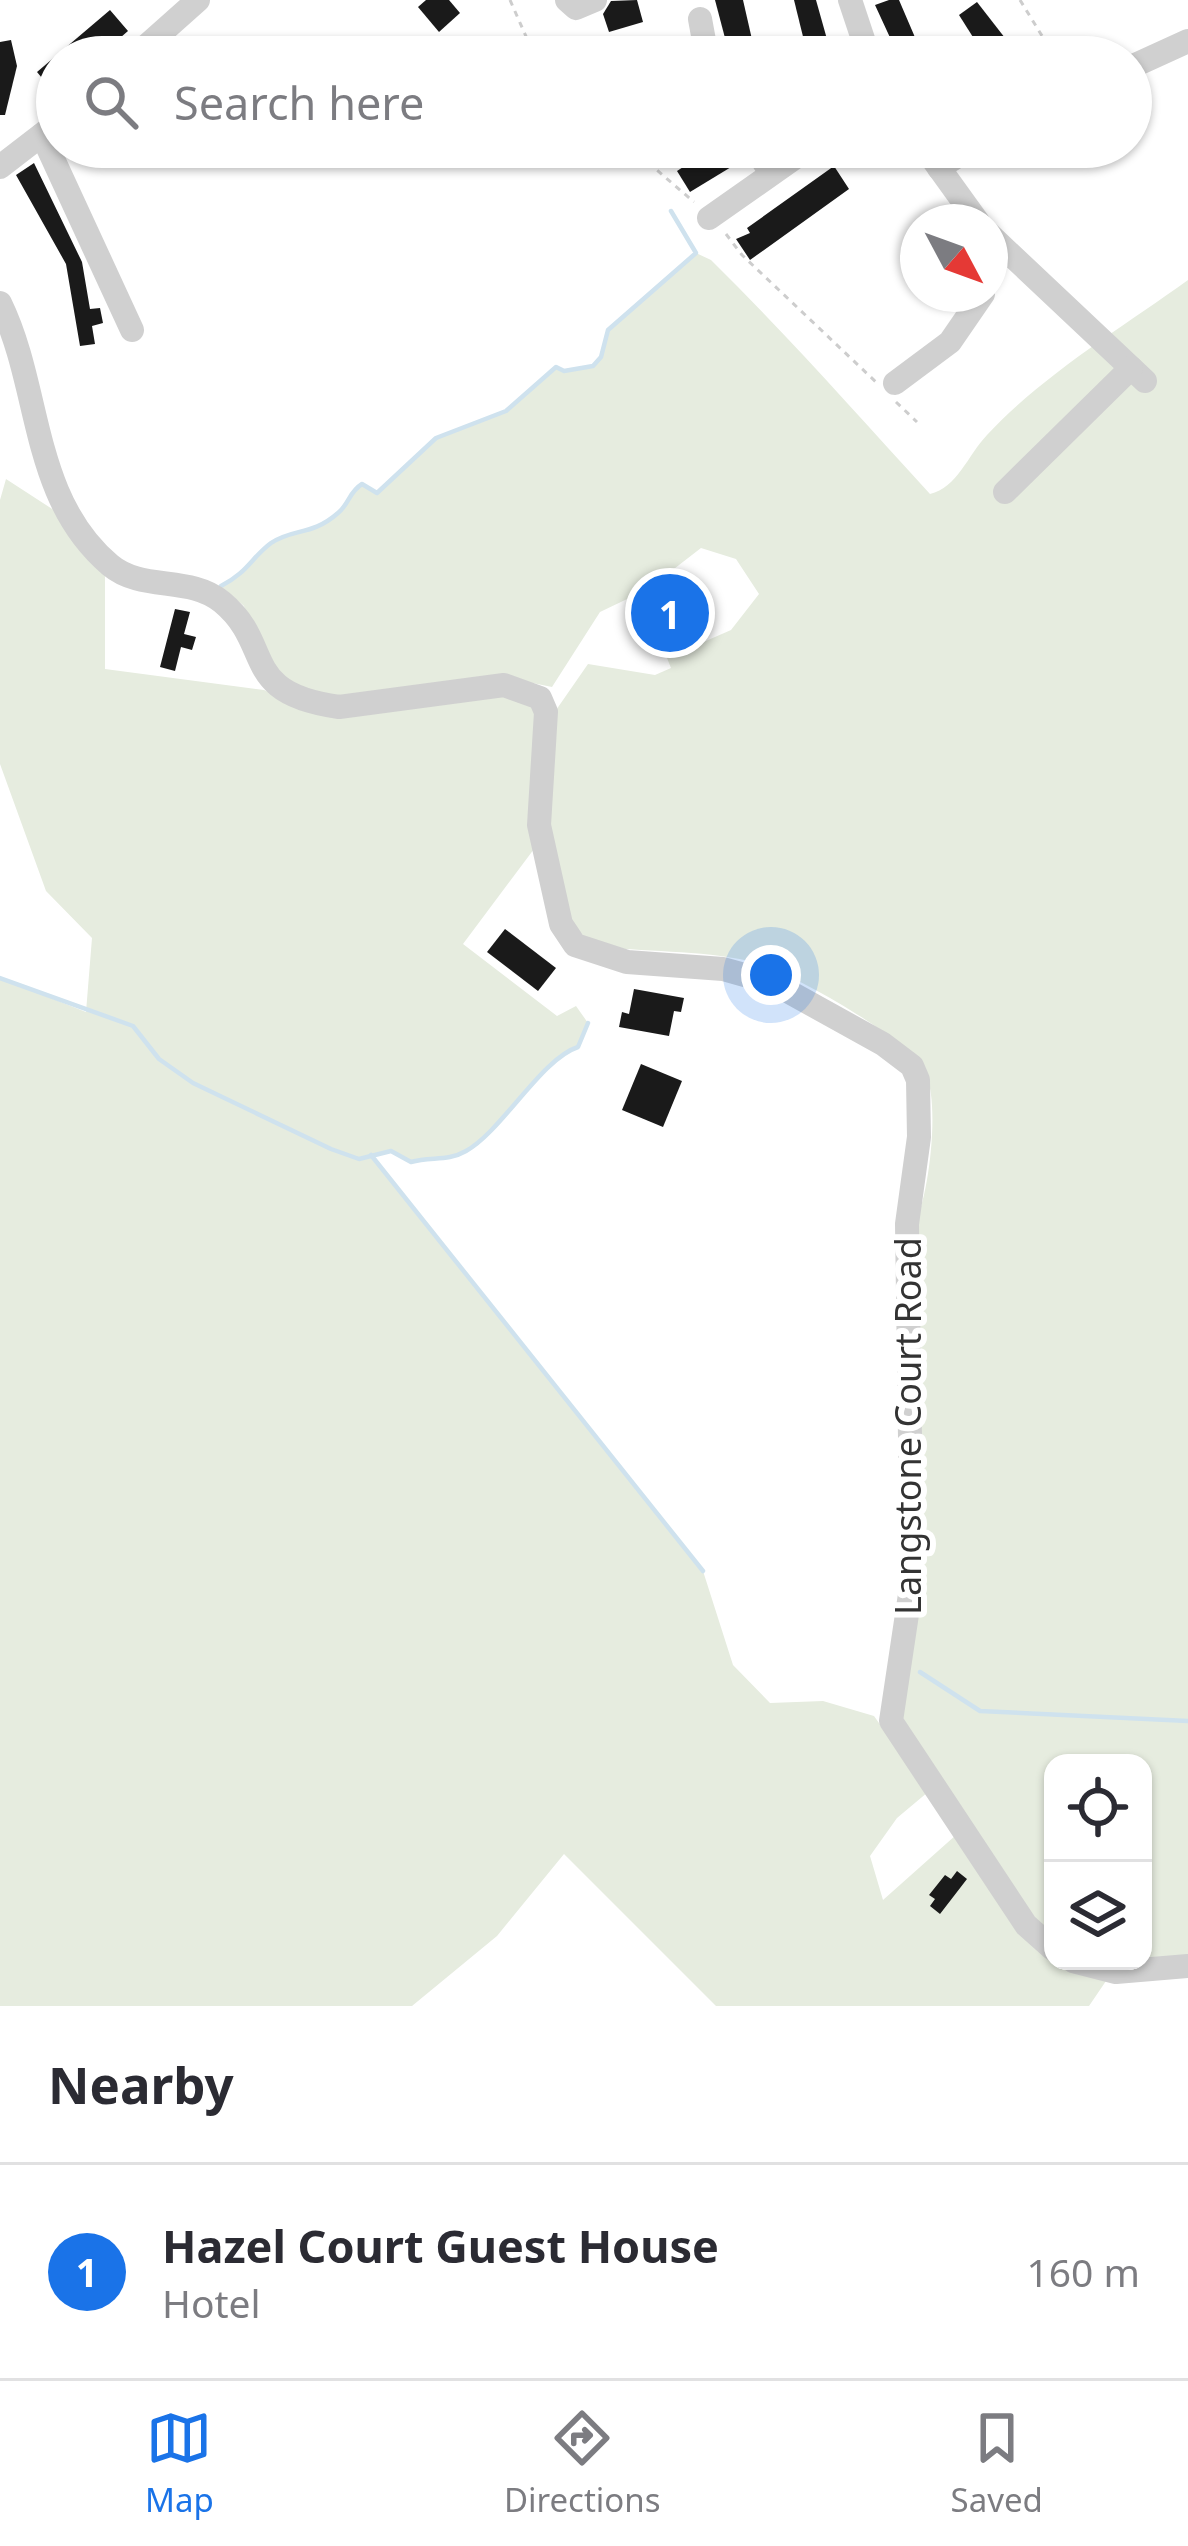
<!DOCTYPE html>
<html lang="en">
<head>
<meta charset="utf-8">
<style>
  body { margin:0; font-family:"Noto Sans",sans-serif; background:#f7f7f7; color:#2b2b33 }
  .controls { position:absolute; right:36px; bottom:36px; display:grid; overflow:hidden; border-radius:24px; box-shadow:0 3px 9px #0004 }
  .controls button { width:108px; height:108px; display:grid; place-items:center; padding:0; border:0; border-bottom:3px solid #e1e1e2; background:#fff; color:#2b2b33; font:60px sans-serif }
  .compass { position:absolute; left:900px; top:204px; width:108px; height:108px; border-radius:50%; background:#fff; box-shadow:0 3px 9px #0004; rotate:131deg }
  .you { position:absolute; left:771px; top:975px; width:42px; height:42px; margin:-30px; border:9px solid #fff; border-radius:50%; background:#1a73e8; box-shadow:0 0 0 18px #1a73e833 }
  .badge { display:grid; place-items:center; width:78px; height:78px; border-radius:50%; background:#1a73e8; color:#fff; font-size:39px; font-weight:700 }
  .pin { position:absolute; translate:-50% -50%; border:6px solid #fff; box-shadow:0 3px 12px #0006 }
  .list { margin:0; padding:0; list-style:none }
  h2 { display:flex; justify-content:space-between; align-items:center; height:156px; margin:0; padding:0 48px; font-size:51px }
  h2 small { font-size:39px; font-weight:400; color:#7c7c81 }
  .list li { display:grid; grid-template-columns:78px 1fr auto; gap:36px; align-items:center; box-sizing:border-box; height:216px; padding:0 48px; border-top:3px solid #e1e1e2 }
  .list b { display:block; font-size:45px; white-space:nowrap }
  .list p { margin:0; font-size:39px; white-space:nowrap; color:#7c7c81 }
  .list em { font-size:39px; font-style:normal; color:#7c7c81 }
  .icon { flex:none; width:66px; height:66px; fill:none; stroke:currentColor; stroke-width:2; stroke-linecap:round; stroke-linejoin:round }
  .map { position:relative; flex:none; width:1188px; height:2006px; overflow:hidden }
  .search { position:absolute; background:#fff; box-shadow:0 3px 9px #0004; left:36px; right:36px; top:36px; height:132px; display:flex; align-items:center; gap:30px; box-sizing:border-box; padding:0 42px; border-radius:66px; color:#7c7c81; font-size:45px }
  .sheet { height:372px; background:#fff }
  nav { display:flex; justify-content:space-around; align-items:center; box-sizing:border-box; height:168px; border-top:3px solid #e1e1e2; background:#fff; font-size:33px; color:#7c7c81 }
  nav a { display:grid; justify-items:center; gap:6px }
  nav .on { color:#1a73e8 }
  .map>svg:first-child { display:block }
  .green { fill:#e6ecdf }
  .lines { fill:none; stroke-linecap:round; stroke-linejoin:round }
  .stream { stroke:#cfe2ee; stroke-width:4.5 }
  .building { fill:#1a1a1a }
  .path { stroke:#cdcdcd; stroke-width:3; stroke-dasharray:6 6; stroke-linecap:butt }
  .minor { stroke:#d0d0d0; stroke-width:24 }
  .labels { text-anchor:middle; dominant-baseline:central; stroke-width:12; stroke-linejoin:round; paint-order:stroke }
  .street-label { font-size:36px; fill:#333; stroke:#fff }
</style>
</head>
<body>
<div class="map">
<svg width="1188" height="2006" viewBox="0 0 1188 2006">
  <rect width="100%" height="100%" fill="#fff"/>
  <g class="green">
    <path d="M696,253L711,260C788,336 858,415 930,494C957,488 968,455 987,435C1044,374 1120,329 1188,280V1959L1143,1961V1763H1053V1939L1026,1914L896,1717L913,1228C929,1199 940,1106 926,1074C911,1039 787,969 749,961C700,950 643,952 592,946L568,918L546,824L554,713L588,664L655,675L671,668L667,658L731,630L759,594L736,559L701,548L648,589L600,612L552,687L523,681L353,700L291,689L251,636L244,606L221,586C248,572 251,558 271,543C293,528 313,535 338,513C349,504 349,492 362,484L377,493L436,438L506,411L556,367L565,371L593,365L601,357L608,330Z"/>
    <path d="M6,479L63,516L105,573V669L264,690L298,705L520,696L537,712V845L463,944L557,1016L576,1006L588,1023L578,1047C540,1060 502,1131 466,1151C447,1162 431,1156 411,1162L391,1151L372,1156L703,1571L733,1665L770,1703L823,1701L874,1716L928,1792L897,1818L870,1856L883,1900L956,1835L1053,1961L1106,1981L1089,2006H716L564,1854L497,1936L412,2006H0V978L86,1012L92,938L46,891L0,764V500Z"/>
  </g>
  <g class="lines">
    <g class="stream">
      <path d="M221,586C248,572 251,558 271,543C293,528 312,536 338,513C349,504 349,492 362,484L377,493L436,438L506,411L556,367L564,371L593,366L601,357L608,330L696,253L671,211"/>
      <path d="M0,978L133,1026L159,1059L193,1083L331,1149L359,1159L391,1151L411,1162C431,1156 447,1162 466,1151C502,1131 541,1059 578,1047L588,1023"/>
      <path d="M371,1155L703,1571"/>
      <path d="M920,1672L980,1711L1188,1721"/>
    </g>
  </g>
  <g class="building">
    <path d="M426,0H449L460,13L439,32L418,7Z"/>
    <path d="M637,0L643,22L609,32L603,14L611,1Z"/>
    <path d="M715,0H743L756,57H730Z"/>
    <path d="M794,0H816L832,57H808Z"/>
    <path d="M889,0H899L917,42L930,57H905L893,44L875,5Z"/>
    <path d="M977,2L1005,38L983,53L959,15Z"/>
    <path d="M110,10L128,31L98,57H57V96L37,72Z"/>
    <path d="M11,40L17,66L5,115H0V42Z"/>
    <path d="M714,147H731L741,161L690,192L677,171Z"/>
    <path d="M34,163L82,262L90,309L100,308L103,323L92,326L95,344L80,346L66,264L16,175Z"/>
    <path d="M834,166L849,189L750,260L736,239L750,233L747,228Z"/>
    <path d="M684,586L692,606L677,612L686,633L663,642L646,601Z"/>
    <path d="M175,609L190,612L184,634L196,637L192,650L181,647L175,671L160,667Z"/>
    <path d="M505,929L556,968L538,991L487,952Z"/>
    <path d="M634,989L684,998L681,1012L674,1011L669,1036L619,1027L622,1012L629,1014Z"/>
    <path d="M641,1064L682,1081L663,1127L622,1110Z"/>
    <path d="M957,1871L967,1879L940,1914L930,1906L935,1899L929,1895L945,1875L951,1879Z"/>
  </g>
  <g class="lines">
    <g class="path">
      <path d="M510,0L535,57"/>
      <path d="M1020,0L1055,57"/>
      <path d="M630,147L694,202"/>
      <path d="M726,234L742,255L877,383"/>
      <path d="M896,402L917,422"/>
    </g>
    <g class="minor">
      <path d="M567,0L576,8L595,0"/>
      <path d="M850,0L869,57"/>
      <path d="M700,19L707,57"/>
      <path d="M134,57L198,0"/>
      <path d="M1131,67L1188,41"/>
      <path d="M42,135L132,330"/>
      <path d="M754,147L771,173"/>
      <path d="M924,147L978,222"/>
      <path d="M0,167L57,123"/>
      <path d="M939,168L972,147"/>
      <path d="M709,218L810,147"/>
      <path d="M990,235L1145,381"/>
      <path d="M0,303C42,389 30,497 110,565C142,592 189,575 222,602C275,646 238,693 339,707L504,685L540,698L546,712L539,825L561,924L575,945L627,962L723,969L773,983L883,1044L912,1066L918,1080L919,1137L907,1224L912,1581L891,1721L1026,1925L1053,1949"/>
      <path d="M895,383L950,342L983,294"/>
      <path d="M1005,492L1131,368"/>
      <path d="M1073,1961L1116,1972L1188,1966"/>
    </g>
  </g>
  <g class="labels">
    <g class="street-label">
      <text transform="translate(907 1426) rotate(-90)">Langstone Court Road</text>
    </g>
  </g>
</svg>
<div class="controls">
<button><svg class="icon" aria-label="locate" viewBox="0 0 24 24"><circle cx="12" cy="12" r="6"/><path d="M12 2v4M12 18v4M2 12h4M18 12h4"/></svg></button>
<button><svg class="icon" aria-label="layers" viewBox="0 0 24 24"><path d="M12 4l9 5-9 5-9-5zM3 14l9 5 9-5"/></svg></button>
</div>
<svg class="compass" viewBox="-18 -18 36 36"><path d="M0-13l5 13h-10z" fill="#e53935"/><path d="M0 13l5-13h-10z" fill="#7c7c81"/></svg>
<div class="you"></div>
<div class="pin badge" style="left:670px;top:613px">1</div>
<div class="search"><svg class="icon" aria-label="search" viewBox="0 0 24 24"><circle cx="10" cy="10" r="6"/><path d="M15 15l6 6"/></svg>Search here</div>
</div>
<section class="sheet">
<h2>Nearby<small></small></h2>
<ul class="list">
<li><span class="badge">1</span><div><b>Hazel Court Guest House</b><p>Hotel</p></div><em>160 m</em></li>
</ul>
</section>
<nav>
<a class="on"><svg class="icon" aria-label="map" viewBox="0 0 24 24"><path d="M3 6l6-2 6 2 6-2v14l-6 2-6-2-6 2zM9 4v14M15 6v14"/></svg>Map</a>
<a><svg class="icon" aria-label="directions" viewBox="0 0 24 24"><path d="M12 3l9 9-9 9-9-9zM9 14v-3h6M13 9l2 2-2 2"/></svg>Directions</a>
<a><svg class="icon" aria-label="saved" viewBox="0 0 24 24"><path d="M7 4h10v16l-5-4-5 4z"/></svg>Saved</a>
</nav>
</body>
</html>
